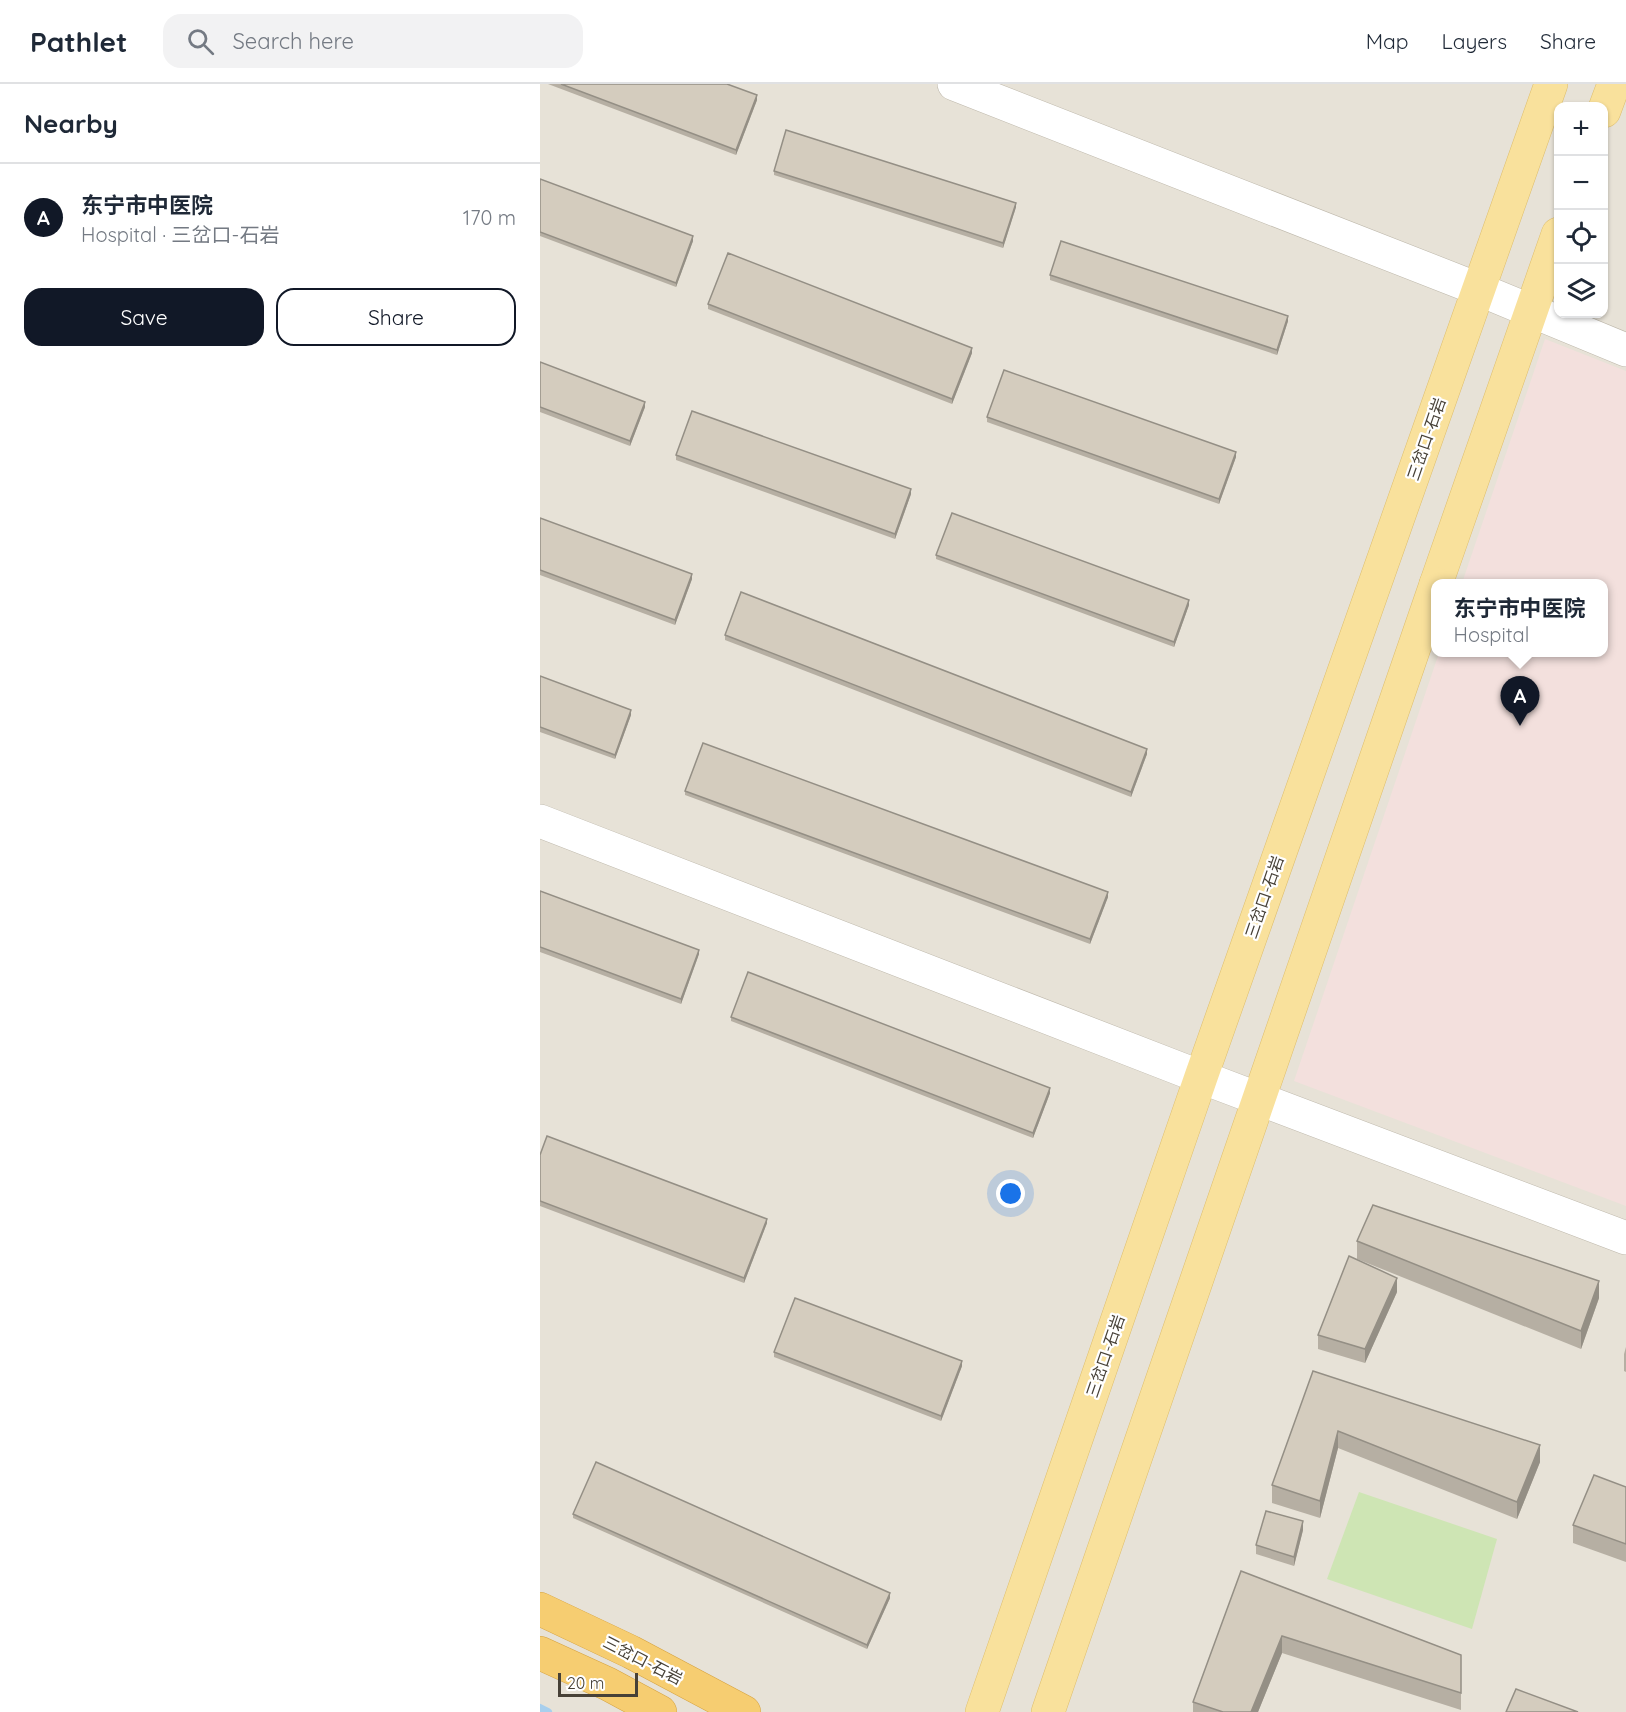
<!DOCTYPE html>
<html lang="en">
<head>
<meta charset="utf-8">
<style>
  body { margin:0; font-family:Quicksand,"Noto Sans SC",sans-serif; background:#f2f2f3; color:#1f2937 }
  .controls { position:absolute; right:18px; top:18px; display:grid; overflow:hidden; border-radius:12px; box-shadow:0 2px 4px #0004 }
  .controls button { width:54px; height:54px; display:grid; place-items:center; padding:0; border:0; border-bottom:2px solid #e0e1e3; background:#fff; color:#1f2937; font:30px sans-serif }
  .scale { position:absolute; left:18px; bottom:15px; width:80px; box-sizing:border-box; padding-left:6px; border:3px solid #474137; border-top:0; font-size:16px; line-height:21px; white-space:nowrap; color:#474137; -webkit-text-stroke:4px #fff; paint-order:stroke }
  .you { position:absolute; left:471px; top:1110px; width:21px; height:21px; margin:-15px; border:4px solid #fff; border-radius:50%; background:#1a73e8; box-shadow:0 0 0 9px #1a73e833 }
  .badge { display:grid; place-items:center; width:39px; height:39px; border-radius:50%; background:#111827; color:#fff; font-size:20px; font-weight:700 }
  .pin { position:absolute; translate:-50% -50px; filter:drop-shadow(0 2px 3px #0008) }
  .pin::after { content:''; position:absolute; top:32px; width:21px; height:18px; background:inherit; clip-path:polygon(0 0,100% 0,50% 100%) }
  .popup { position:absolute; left:891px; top:495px; width:177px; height:78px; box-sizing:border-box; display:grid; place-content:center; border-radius:12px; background:#fff; filter:drop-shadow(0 2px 4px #0005); font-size:20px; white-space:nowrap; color:#747a83 }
  .popup b { font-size:22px; color:#1f2937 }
  .popup::after { content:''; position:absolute; left:50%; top:100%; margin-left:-12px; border:12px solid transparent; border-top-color:#fff }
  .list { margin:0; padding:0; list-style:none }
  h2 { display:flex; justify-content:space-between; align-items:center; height:78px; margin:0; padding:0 24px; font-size:26px }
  h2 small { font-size:20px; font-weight:400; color:#747a83 }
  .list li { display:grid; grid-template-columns:39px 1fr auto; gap:18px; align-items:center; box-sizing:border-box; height:108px; padding:0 24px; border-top:2px solid #e0e1e3 }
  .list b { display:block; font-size:22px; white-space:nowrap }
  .list p { margin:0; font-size:20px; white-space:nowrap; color:#747a83 }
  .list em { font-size:20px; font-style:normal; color:#747a83 }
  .actions { display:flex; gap:12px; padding:18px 24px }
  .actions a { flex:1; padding:14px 0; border:2px solid #111827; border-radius:18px; text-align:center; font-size:21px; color:#111827 }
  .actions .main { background:#111827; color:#fff }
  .icon { flex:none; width:33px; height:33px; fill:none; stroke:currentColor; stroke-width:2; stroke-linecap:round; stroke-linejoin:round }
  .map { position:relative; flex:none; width:1086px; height:1628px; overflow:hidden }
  header { display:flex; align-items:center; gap:36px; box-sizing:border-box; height:84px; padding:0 30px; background:#fff; border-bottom:2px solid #e0e1e3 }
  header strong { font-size:28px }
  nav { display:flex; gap:33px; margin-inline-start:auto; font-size:21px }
  .search { width:420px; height:54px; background:#f2f2f3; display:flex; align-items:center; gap:15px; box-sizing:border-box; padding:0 21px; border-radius:18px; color:#747a83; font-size:22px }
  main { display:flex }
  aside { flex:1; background:#fff }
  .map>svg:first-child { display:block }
  .residential { fill:#e7e2d7; fill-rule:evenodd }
  .medical { fill:#f3e0dd }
  .green { fill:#cee5b4 }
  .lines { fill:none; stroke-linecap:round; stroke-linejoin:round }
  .stream { stroke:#a8cfed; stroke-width:8 }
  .minor-casing { stroke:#beb8ab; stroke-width:34 }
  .major-casing { stroke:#debe6c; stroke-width:34 }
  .highway-casing { stroke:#d5a240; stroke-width:34 }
  .minor { stroke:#fff; stroke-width:33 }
  .major { stroke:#f9e19c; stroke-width:33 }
  .highway { stroke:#f6cd71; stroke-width:33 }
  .wall { fill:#b6afa3 }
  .shaded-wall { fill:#948f85 }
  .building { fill:#d4ccbe; stroke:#948f85; stroke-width:1.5 }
  .labels { text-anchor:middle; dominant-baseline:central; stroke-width:4.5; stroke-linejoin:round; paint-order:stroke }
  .street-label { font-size:16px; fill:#474137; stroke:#fff }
</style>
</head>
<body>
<header>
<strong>Pathlet</strong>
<div class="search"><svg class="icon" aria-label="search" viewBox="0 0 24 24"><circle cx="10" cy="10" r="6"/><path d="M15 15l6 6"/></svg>Search here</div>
<nav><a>Map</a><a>Layers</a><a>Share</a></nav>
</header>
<main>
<aside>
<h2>Nearby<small></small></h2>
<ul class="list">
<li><span class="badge">A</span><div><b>东宁市中医院</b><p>Hospital · 三岔口-石岩</p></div><em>170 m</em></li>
</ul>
<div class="actions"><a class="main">Save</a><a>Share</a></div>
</aside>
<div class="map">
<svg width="1086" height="1628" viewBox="0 0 1086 1628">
  <rect width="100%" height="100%" fill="#f3f0e9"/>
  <path class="residential" d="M0,0H1086V1628H0ZM1018,22H1064V230H1018ZM896,500H1064V568H896Z"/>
  <path class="medical" d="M1005,255L1086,287V1122L754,997L899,569L1064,568V500L922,499Z"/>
  <path class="green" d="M819,1408L957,1455L932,1545L787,1495Z"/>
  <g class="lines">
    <path class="stream" d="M0,1624L8,1628"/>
    <g class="minor-casing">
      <g id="minor">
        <path d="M414,0L938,205L1086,266"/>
        <path d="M0,737L661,993L1086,1154"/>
      </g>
    </g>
    <g class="major-casing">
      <g id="major">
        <path d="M1064,27L1074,0"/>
        <path d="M896,500L1018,150"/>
        <path d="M442,1628L661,993L1011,0"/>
        <path d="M508,1628L896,500"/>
      </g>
    </g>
    <g class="highway-casing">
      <g id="highway">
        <path d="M0,1525L91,1568L204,1628"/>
        <path d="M0,1569L68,1600L120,1628"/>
      </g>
    </g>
    <use href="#minor" class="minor"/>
    <use href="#major" class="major"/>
    <use href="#highway" class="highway"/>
  </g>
  <g class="wall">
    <path d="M8,0H187L217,16L196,71Z"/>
    <path d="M234,87L476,123L463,164L234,91Z"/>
    <path d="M0,95L153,157L136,203L0,152Z"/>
    <path d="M510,191L748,237L737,271L510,196Z"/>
    <path d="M168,220L432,269L412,320L168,225Z"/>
    <path d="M0,278L105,323L90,362L0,328Z"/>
    <path d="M447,333L696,373L679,420L447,338Z"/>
    <path d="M136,371L371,410L355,455L136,376Z"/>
    <path d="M0,434L152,495L135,541L0,491Z"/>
    <path d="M396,471L649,521L634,563L396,475Z"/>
    <path d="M185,551L607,670L591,713L185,556Z"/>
    <path d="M0,592L91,631L75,675L0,648Z"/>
    <path d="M145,707L568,813L550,860L145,711Z"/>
    <path d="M0,807L159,870L141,920L0,868Z"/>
    <path d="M191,933L510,1009L493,1054L191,937Z"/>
    <path d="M0,1071L227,1139L204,1199L0,1122Z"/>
    <path d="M817,1157L1059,1214L1041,1265L817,1175Z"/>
    <path d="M857,1208L825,1279L778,1265V1251Z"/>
    <path d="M1086,1263V1288L1084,1287V1270Z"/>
    <path d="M234,1268L422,1282L401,1337L234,1273Z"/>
    <path d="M773,1287L1000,1378L977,1435L798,1364L780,1434L732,1419V1401Z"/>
    <path d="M1086,1403V1478L1033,1459V1441Z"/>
    <path d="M33,1430L350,1514L327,1565L33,1434Z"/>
    <path d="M763,1446L754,1482L716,1470V1461Z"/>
    <path d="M701,1487L921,1571V1626L742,1569L718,1628H653V1618Z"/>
  </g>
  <g class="shaded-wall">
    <path d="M217,11V16L196,71V66Z"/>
    <path d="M476,119V123L463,164V159Z"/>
    <path d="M153,152V157L136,203V199Z"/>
    <path d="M748,232V237L737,271V266Z"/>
    <path d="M432,264V269L412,320V315Z"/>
    <path d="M105,318V323L90,362V357Z"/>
    <path d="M696,368V373L679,420V415Z"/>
    <path d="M371,405V410L355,455V450Z"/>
    <path d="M152,490V495L135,541V536Z"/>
    <path d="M649,516V521L634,563V558Z"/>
    <path d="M91,626V631L75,675V671Z"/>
    <path d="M607,665V670L591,713V708Z"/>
    <path d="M568,808V813L550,860V855Z"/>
    <path d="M159,866V870L141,920V915Z"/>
    <path d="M510,1004V1009L493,1054V1049Z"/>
    <path d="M227,1135V1139L204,1199V1194Z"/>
    <path d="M857,1194V1208L825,1279V1265Z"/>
    <path d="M1059,1197V1214L1041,1265V1247Z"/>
    <path d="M422,1277V1282L401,1337V1332Z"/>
    <path d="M798,1347V1364L780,1434V1417Z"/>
    <path d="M1000,1361V1378L977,1435V1418Z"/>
    <path d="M763,1437V1446L754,1482V1473Z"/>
    <path d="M350,1509V1514L327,1565V1561Z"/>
    <path d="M742,1552V1569L718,1628H711Z"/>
  </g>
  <g class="building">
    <path d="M21,0H187L217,11L196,66Z"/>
    <path d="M246,46L476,119L463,159L234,87Z"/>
    <path d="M0,95L153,152L136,199L0,148Z"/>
    <path d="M521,157L748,232L737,266L510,191Z"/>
    <path d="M188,169L432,264L412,315L168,220Z"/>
    <path d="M0,278L105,318L90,357L0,323Z"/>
    <path d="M464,286L696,368L679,415L447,333Z"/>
    <path d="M152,327L371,405L355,450L136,371Z"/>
    <path d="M412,429L649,516L634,558L396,471Z"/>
    <path d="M0,434L152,490L135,536L0,486Z"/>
    <path d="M201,508L607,665L591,708L185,551Z"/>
    <path d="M0,592L91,626L75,671L0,643Z"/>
    <path d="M163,659L568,808L550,855L145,707Z"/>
    <path d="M0,807L159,866L141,915L0,863Z"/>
    <path d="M208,888L510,1004L493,1049L191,933Z"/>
    <path d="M7,1052L227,1135L204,1194L0,1117V1071Z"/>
    <path d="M833,1121L1059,1197L1041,1247L817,1157Z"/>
    <path d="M809,1172L857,1194L825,1265L778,1251Z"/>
    <path d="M255,1214L422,1277L401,1332L234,1268Z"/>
    <path d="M773,1287L1000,1361L977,1418L798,1347L780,1417L732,1401Z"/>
    <path d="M56,1378L350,1509L327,1561L33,1430Z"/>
    <path d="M1054,1391L1086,1403V1460L1033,1441Z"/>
    <path d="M726,1427L763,1437L754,1473L716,1461Z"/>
    <path d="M701,1487L921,1571V1609L742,1552L711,1628H683L653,1618Z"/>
    <path d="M976,1605L1038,1628H966Z"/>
  </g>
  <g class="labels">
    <g class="street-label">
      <text transform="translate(886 355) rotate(-71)">三岔口-石岩</text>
      <text transform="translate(724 813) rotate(-71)">三岔口-石岩</text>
      <text transform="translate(565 1272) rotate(-71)">三岔口-石岩</text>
      <text transform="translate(103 1576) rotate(27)">三岔口-石岩</text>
    </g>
  </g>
</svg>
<div class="controls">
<button>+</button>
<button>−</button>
<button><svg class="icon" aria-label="locate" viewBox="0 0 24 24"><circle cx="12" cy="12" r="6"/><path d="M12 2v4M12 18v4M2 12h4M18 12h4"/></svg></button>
<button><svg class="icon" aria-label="layers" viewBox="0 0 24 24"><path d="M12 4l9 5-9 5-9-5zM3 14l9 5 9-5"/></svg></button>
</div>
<div class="scale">20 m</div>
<div class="you"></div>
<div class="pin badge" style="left:980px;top:642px">A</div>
<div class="popup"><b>东宁市中医院</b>Hospital</div>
</div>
</main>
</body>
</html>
